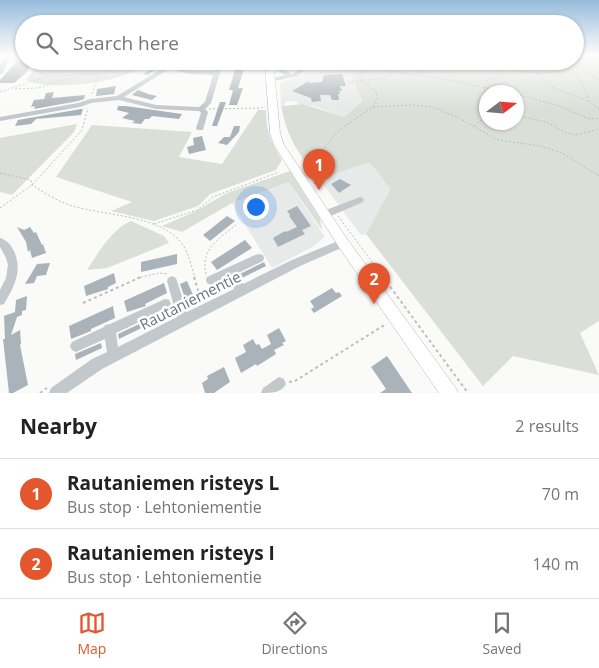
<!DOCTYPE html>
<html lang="en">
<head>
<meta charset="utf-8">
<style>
  body { margin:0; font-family:"Open Sans",sans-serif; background:#f2f2f2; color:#222 }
  .compass { position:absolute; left:479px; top:85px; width:45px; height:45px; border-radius:50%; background:#fff; box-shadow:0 1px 4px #0004; rotate:74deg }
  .you { position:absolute; left:255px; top:206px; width:18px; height:18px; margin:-12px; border:4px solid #fff; border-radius:50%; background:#1a73e8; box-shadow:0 0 0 8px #1a73e833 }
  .badge { display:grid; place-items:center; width:32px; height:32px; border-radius:50%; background:#e4572e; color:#fff; font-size:16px; font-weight:700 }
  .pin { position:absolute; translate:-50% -41px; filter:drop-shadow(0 1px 2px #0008) }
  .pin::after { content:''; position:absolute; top:26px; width:18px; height:15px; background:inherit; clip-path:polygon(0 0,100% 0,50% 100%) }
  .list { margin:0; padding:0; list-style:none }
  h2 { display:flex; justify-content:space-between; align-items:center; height:65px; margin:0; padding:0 20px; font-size:21px }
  h2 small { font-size:16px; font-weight:400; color:#767676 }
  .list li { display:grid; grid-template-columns:32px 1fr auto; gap:15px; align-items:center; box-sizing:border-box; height:70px; padding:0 20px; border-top:1px solid #e0e0e0 }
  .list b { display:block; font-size:19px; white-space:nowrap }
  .list p { margin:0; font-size:16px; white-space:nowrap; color:#767676 }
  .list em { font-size:16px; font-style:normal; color:#767676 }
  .icon { flex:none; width:28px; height:28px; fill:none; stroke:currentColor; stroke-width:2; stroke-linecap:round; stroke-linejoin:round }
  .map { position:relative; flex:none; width:599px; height:393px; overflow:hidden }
  .search { position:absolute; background:#fff; box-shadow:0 1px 4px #0004; left:15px; right:15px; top:15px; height:55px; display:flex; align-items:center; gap:12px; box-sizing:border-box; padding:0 18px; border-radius:28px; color:#767676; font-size:19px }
  .sheet { height:205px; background:#fff }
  nav { display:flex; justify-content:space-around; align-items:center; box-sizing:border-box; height:70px; border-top:1px solid #e0e0e0; background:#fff; font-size:14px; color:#767676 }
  nav a { display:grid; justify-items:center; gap:2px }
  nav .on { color:#e4572e }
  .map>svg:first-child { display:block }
  .built { fill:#e8e9e9 }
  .green { fill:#dadfd7; fill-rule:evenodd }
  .building { fill:#aab3b9 }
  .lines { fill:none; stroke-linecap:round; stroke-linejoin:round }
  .major-casing { stroke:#b5babe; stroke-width:1 }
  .path-far1 { stroke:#bbbfc2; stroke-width:1; stroke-dasharray:2 2; stroke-linecap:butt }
  .path { stroke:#bbbfc2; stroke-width:2; stroke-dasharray:3 3; stroke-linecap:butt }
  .minor { fill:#c3c8cc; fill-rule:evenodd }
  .major { fill:#fff; fill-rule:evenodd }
  .labels { text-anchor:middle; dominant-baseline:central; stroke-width:5; stroke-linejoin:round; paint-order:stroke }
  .near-street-label { font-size:15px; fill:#657683; stroke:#fff }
</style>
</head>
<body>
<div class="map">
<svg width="599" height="393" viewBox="0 0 599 393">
  <rect width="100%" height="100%" fill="#fafaf8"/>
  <g class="built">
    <path d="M321,62L318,67L351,72L362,100L344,117L314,106L299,104L295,101L285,102V105L281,106L280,83L304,73L317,63Z"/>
    <path d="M366,163L371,164L389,187L390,190L366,234L363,235L360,234L320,180Z"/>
    <path d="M289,182L325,237L314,246L272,268L232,203Z"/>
  </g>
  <g class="green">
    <path d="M575,55H599V321L580,333L599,375L513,356L483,386L366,234L390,190L389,187L371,164L366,163L320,180C298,152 289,143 281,106L303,104L344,117L362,101L351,72L318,67L321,62L575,61ZM486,92H516V122H486Z"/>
    <path d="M49,61H157C145,66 133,72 121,76C100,84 47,90 26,80L38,64Z"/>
    <path d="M258,110H266C266,132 271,141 282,160L276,170L210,194L198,206L154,221L111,211L132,202L56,177L92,125L192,132L179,157L222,164Z"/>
    <path d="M77,124L74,132L12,195L0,192V138Z"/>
    <path d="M290,171L320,218L322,230L289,182L232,203L182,232L162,226L194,212L227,193Z"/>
    <path d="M131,221L164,236L169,243L107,268L87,270C99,252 111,230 131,221Z"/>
  </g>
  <g class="building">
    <path d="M17,61H32L27,72L14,83H0V80Z"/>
    <path d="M167,61H179L195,64L190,68L165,64L147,75L143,74Z"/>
    <path d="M237,63H246L238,88H243L237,105H229L233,90H229Z"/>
    <path d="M342,74L346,86H340L342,91H339L340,94H338L339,100H332L330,95H320L321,101L312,102L311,98L292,91L309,81V83L322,82L324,75Z"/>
    <path d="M116,86L114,94L96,96L97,89Z"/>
    <path d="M138,90L148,94L157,96L152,100L132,95Z"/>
    <path d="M54,92L52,98L85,95L84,99L78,101L34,109L35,106L31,107L34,100L44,99L46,93Z"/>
    <path d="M220,102H226L217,126H212Z"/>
    <path d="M118,106H126L182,114L179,119L152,116L149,119H145L141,124L132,123L135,121L122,118L129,113L117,110Z"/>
    <path d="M81,109H83L81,115L36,119L31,124L15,126L18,120Z"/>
    <path d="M234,126H240L239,132L227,145L218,143L224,137H230Z"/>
    <path d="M202,136L206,150L189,154L187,147L194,145L193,138Z"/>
    <path d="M340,179L351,185L339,193L331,184Z"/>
    <path d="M297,206L311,226L302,230L305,234L278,247L273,238L285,231L286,232L297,227L289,216L290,215L287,211Z"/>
    <path d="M227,216L235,221L210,241L203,235Z"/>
    <path d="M17,227L24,230L30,227L34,233L36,232L42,245L43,244L46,253L32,258L30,250L28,252L26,242Z"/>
    <path d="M245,240L252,248L217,270L211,262Z"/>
    <path d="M177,254V264L141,272V262Z"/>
    <path d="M264,262L266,266L242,278L240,274Z"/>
    <path d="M50,263L46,275L37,276L34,283L25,284L37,264Z"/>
    <path d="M114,273L116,283L108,287V289L86,296L84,286Z"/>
    <path d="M187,281L194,297L186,301L180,284Z"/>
    <path d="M164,283L167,293L145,304L146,306L127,312L124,301Z"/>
    <path d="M332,288L336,293L339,292L342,296L314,313L311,309L314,307L310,301Z"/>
    <path d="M27,296L26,310L22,311V315L17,317L11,335L20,330L21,344L20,345L28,385L13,393H9L3,339H5L4,316L15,312L16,300Z"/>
    <path d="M113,306L115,318L91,329V331L71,339L69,326Z"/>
    <path d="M169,310L170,314L119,339L118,334Z"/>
    <path d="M279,328L286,341L282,343L284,345L274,350L276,354L257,366L256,364L241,373L235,358L246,352L243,345L253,339L256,345L259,344L262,349L271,344L267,335Z"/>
    <path d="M101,343L102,348L76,360L75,354Z"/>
    <path d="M387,356L412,393H380L386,389L371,367Z"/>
    <path d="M224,367L230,382L214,393H205L202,383L208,379L207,376Z"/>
  </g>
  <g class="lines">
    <g class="major-casing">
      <path id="major" d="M265,61H273L280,133L284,145L347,239L455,387L458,393H439L339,247L274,145L270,133Z"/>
    </g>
    <g class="path-far1">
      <path d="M581,55L572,70L585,89L589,101L599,109"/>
      <path d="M44,61L42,73L48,76"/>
      <path d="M152,61L161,64"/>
      <path d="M373,61L371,68L455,81L505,92"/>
      <path d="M386,61L391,63"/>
      <path d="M498,61C522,78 545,73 572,70"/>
      <path d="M404,62L432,64L440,61"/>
      <path d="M576,67L599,80"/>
      <path d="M537,74L552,87L588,101"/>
      <path d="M417,75L431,64"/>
      <path d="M348,82L379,79L394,73"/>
      <path d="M15,89L38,88L78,76"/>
      <path d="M0,92L48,76L99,74"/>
      <path d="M92,94L99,74L135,61"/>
      <path d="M516,94L559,106L589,119L599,118"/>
      <path d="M486,97L484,86L487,80L499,77L505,68"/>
      <path d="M373,107L377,98L376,91L361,81L363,73L371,68L402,61"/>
      <path d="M209,109L261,108L265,106"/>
      <path d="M516,115L546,122L567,133L576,135L599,129"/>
      <path d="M474,126L486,116"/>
      <path d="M0,173L31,180L32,185C45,193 58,202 73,206C106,216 162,215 183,245C189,255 192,268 195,278"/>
      <path d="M314,184L323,172L316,159L337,132L372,107L410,105L432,107L459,118L498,140L540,146L562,153L599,176"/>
      <path d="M0,208L32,185L82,130L88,108"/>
      <path d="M338,216L384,278"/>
      <path d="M154,224L197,210L213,197L279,172"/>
      <path d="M206,274C200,250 219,238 236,225"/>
      <path d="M137,278L160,273L168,274"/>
    </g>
    <g class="path">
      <path d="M194,277L201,300"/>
      <path d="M383,277L468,393"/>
      <path d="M83,303L141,277"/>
      <path d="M289,382L295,381L386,324"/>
      <path d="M40,393L47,388"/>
    </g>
    <g class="minor">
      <path d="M4,55H10L3,73L0,75V66Z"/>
      <path d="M216,61H222L220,73L211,103L205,109L208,112L203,130H197L196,128L201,113L199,111L156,109L119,100L91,103L80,107L0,121V117L78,103L90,99L117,96L166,66L190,70L213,71ZM169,69L190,74L213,75L205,102L199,107L156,105L124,97Z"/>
      <path d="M310,61H317L297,76L270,82L267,80L285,75L267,65V63H271L289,72L290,74H293Z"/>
      <path d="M360,197L363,198L364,200L363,202L324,219L321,218L319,215L321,212Z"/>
      <path d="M0,238C7,240 10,244 14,251C23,271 14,287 4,304L0,305V290L6,278L8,265L6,258L0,247Z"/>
      <path d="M343,239L346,240L348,243L346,246L300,266L102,369L67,393H49L51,388L92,359L107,352L105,339L76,352L72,350L70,346L72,342L104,327L105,325L110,324L165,299L169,300L171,304L169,308L116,333L118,347L177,317L167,281L168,278L172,276L176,278L187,312L234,289L229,277L211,285L207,283L206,280L207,277L255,255L259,254L263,255L264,258L263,261L238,273L243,284L292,260Z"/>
      <path d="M279,377L284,379L286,384C281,393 272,393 261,393L263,388Z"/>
    </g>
    <use href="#major" class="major"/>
  </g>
  <linearGradient id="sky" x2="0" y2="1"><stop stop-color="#96bcdc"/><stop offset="0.5" stop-color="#fdfdfc"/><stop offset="1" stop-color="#fdfdfc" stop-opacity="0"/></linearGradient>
  <rect width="599" height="110" fill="url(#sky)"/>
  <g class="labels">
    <g class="near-street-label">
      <text transform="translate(190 300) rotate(-27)">Rautaniementie</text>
    </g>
  </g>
</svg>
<svg class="compass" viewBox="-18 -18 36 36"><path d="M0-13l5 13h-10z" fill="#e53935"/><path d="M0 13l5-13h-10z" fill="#767676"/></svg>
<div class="you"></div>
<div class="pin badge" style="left:319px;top:190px">1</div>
<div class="pin badge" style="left:374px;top:304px">2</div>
<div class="search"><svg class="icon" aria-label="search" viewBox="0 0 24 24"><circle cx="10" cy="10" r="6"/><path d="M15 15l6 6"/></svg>Search here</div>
</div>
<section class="sheet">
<h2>Nearby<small>2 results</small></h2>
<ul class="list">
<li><span class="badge">1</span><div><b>Rautaniemen risteys L</b><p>Bus stop · Lehtoniementie</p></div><em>70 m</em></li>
<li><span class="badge">2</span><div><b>Rautaniemen risteys I</b><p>Bus stop · Lehtoniementie</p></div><em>140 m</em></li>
</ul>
</section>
<nav>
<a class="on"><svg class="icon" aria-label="map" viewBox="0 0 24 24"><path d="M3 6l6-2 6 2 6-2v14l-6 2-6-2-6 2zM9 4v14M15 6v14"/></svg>Map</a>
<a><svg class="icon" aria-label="directions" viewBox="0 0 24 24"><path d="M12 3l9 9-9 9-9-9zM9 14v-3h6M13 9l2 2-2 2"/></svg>Directions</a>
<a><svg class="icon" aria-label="saved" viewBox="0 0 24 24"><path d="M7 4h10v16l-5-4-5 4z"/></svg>Saved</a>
</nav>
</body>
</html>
